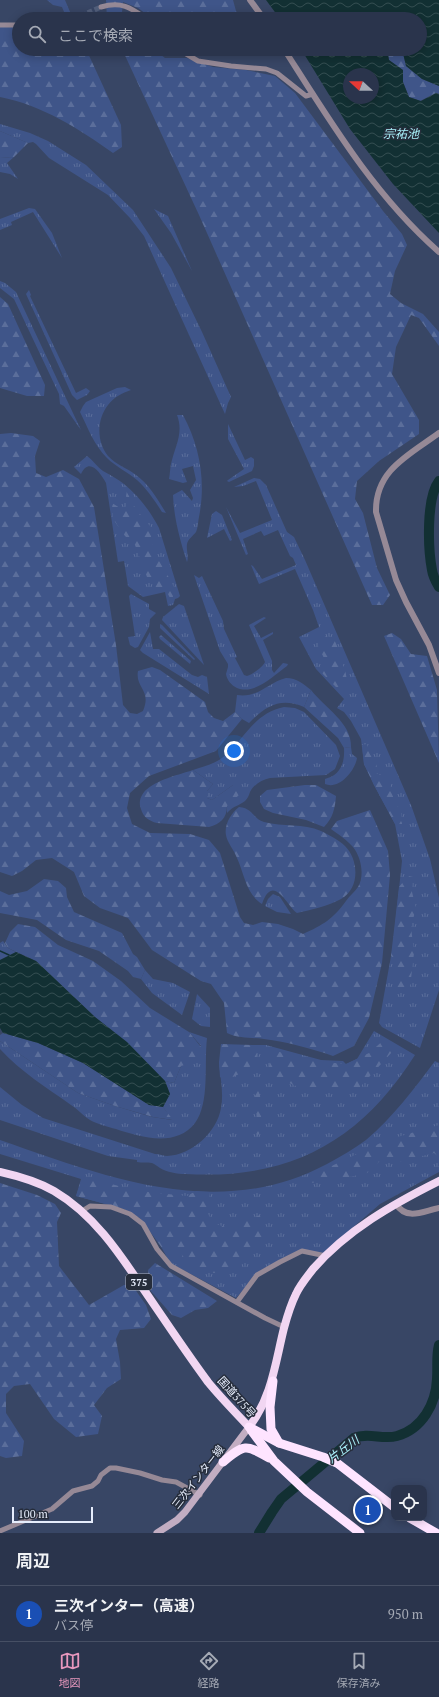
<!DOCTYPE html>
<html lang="ja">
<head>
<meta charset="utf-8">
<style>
  body { margin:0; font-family:"PT Serif","Noto Sans JP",serif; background:#363f56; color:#f1f3f6 }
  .controls { position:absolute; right:12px; bottom:12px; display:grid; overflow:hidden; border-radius:8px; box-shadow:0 2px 10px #0003 }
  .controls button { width:36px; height:36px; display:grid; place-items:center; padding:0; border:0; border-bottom:1px solid #464f64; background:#2a344c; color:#f1f3f6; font:20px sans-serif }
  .compass { position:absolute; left:343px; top:68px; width:36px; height:36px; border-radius:50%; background:#2a344c; box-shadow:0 2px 10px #0003; rotate:291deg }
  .scale { position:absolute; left:12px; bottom:10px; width:81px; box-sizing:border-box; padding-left:4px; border:2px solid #e6edfc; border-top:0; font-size:11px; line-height:14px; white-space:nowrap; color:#e6edfc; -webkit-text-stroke:3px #262d3b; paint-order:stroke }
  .you { position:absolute; left:234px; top:751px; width:14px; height:14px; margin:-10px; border:3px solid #fff; border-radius:50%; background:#1a73e8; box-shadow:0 0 0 6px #1a73e833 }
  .badge { display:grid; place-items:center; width:26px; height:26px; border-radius:50%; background:#e797bd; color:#fff; font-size:13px; font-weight:700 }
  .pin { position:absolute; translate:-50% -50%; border:2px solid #fff; box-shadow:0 1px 4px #0006 }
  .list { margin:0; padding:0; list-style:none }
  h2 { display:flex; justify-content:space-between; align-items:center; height:52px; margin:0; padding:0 16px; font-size:17px }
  h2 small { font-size:13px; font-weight:400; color:#a5aab5 }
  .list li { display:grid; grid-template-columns:26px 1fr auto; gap:12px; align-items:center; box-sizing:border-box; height:56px; padding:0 16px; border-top:1px solid #464f64 }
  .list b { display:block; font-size:15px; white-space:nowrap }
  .list p { margin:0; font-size:13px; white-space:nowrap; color:#a5aab5 }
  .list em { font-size:13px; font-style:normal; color:#a5aab5 }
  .icon { flex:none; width:22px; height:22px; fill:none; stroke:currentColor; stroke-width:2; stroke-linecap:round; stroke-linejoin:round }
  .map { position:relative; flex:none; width:439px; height:1533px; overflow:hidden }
  .search { position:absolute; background:#2a344c; box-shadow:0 2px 10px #0003; left:12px; right:12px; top:12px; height:44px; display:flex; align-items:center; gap:10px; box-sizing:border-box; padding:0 14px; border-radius:22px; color:#a5aab5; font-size:15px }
  .sheet { height:108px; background:#2a344c }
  nav { display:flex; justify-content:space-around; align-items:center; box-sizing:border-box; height:56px; border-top:1px solid #464f64; background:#2a344c; font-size:11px; color:#a5aab5 }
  nav a { display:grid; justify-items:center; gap:2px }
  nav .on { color:#e797bd }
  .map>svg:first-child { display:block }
  .grass { fill:url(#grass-tufts) }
  .forest { fill:url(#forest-firs) }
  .water { fill:url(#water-waves); fill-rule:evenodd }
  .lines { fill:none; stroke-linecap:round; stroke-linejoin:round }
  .stream { stroke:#123033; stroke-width:1.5 }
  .river { stroke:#123033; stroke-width:10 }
  .minor-tunnel { stroke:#525f7c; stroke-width:5; stroke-dasharray:5 2.5; stroke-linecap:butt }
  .minor { stroke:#968996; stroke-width:5 }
  .tertiary { stroke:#968996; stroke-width:6 }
  .secondary { stroke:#c2adc2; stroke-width:7 }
  .trunk { stroke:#f1d6f2; stroke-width:8 }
  .motorway { stroke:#fee4ff; stroke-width:9 }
  .labels { text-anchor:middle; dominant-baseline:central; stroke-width:3; stroke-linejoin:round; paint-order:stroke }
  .shield { fill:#262d3b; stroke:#acb3c2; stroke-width:1 }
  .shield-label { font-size:10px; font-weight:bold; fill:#e6edfc }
  .street-label { font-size:11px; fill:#e6edfc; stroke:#262d3b }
  .water-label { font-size:12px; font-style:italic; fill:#a9f1fa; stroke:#262d3b }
</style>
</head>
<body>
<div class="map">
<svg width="439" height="1533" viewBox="0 0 439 1533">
  <defs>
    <pattern id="grass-tufts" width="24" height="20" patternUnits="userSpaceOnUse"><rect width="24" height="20" fill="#3f5589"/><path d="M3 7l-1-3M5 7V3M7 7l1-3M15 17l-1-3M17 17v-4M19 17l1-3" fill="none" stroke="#5b6e9b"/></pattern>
    <pattern id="forest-firs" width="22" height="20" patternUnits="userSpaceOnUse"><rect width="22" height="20" fill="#3f5589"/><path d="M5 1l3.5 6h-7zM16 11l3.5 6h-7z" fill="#5b6e9b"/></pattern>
    <pattern id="water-waves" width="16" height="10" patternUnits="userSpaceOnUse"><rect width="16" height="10" fill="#123033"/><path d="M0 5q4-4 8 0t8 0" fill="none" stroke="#344e51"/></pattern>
  </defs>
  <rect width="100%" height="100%" fill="#384665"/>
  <g class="grass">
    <path d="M0,124L30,133L48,141L86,165L133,210L171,268L202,332L231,397L228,403L225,414L144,236L130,218L108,195L49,158L36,144L33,142L28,143L0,131Z"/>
    <path d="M14,157L7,163L18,179L10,174L0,172V158Z"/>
    <path d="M29,208L35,209L52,233L62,258L33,212L11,222L12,225L0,230V219Z"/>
    <path d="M154,209L168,216L192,271L171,233Z"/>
    <path d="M0,281L5,283L16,292L81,430L64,406L60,404L59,394L14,299L0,288Z"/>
    <path d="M29,290L31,295L30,296L76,393L86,388L90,391L87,395L77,400L72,395L26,294Z"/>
    <path d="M125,387L131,390C122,393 114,397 108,405C97,419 96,441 108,456C116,465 127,468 136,475C149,484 158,500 166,513L162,512C155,501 147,489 137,480C128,472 116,467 107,458C94,445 88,428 80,412L83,406L86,402L117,388Z"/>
    <path d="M177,415H183C200,447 206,481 199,517C198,521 198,528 196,532C193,536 188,539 187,544C186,550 189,557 187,562C180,540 174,519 173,495L182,490L192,501L193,498L190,490L196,480L193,466L182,469L187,482L183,483L169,479C170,474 170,469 171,464C175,446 184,433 177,415Z"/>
    <path d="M228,424L245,460L251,457L254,459V466L252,471L229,482L227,481L228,480L244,469L228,439Z"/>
    <path d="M87,456C93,460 97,467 103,471C110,475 118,479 124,484C139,496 150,511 159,528L180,596L178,598L175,599L173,605L168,606L165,592L143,597L128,586L124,561L118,562L106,483C100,472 89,457 81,474L74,467Z"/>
    <path d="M254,478L260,479L266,485L287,532L294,537L305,560L411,805L430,859L439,898V990L420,1048L382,1027L379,1023L393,945L402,861L395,824L374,785L364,764L361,739L351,721L344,712L337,708L344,699L316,669L299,637L319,627L313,610L295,569L259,584L251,565L253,566L262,579L296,565L293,558L290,556L278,530L264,536L261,531L243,539L248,554L246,555L226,507L240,533L272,520L256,481L243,486L234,487Z"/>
    <path d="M216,511L222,515L232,540L230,541L224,529L207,538L212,514Z"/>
    <path d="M194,575L199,578L202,576L223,621L224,629L237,657L235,658L244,675L247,676C253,674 263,667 265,662L249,625L264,617L266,618L254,626L261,638L273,632V634L263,640L272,661V670L274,673L283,663L288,664L287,666C273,676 255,695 237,688C231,685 227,680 226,674L228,667V664L220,651Z"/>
    <path d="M131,594L149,604V609L156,613L150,619L149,627L138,647L135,648L130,645L128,637L135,636L129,596Z"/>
    <path d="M179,604L184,606L204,665L162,620L163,617Z"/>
    <path d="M160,624L162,625L195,659L194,660L160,628Z"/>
    <path d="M150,632L153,649H159L192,675L198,677L202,675L207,677L209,694L143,653L140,650Z"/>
    <path d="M161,635L191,661L190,664L160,639L159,637Z"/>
    <path d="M286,678C297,678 303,684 311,690L304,707C280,697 266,706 249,723L242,719L235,712L237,695C259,698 267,683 286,678Z"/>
    <path d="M284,707L295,708L304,712L336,745L340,756L335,769L326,775L270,778C262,780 254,784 250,792C249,795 248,798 245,801C239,806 234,805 227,813V806L233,785L212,800L207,798V791L213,784L193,770C202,767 214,764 222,758C245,740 252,714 284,707Z"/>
    <path d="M351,747L352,754L357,758C355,771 339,790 325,784V779C340,775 345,764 344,748Z"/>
    <path d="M273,894L280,897L291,914L277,912L265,906L268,899Z"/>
    <path d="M3,941L8,948L16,952L0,960V943Z"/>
    <path d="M145,970L153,979L173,983L190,992L182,1015L152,993L141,979Z"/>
    <path d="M197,994L210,1008V1027L201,1026L192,1019Z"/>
    <path d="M374,1031L415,1055C360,1142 289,1180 186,1174C177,1174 167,1172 160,1168C157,1166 155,1164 152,1163C147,1162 142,1163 137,1162V1160L108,1156L0,1120V1087L22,1105L43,1118L155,1154C159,1154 164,1156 167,1156C192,1155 217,1132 221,1108C224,1093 220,1076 219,1062L238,1045H266L321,1060L343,1061L346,1064L357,1059Z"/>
    <path d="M189,1032L207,1038C204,1063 210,1103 195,1123C176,1148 140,1137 116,1129C108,1127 97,1124 90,1120C83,1116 78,1109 71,1105C46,1087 21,1072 0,1049V1041L78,1093L115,1106L152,1117L172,1120L163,1107L170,1094L165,1081L174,1083L181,1066L201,1046Z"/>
    <path d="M435,1061L439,1063V1172L380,1204L322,1254L303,1250L297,1251L261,1270L236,1298L170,1263L158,1241L140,1218L124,1209L76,1196L81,1179L0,1154V1140C106,1177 219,1222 327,1164C340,1157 354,1149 366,1140C393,1117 414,1089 435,1061Z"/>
  </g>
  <g class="forest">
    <path d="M47,0H65L73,19H67L62,7L53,5Z"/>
    <path d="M106,0H233L236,11L241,19H153L138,8L123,2L122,12L128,19H107Z"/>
    <path d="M0,25H19V49H86L121,125L122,147L113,153C79,129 42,105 0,97Z"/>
    <path d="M122,49H153L165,58H187L213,67L246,70L275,76L295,93L383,211L402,234L407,245L395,271L390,294L401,303L423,314L439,332V346L419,318L411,315L396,347L392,374L419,420V434L379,461L357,481L355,499L363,513L377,568L390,595L383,605H372L199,215Z"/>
    <path d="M387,49H402L406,66L422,79L439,86V94L436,93L420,101L409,97L403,82V70L389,60Z"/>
    <path d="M0,131L28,143L14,157L0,158Z"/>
    <path d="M0,297L8,304L45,385L44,396H27L0,388Z"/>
    <path d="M11,433L33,436L40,441L35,456L36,473L46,477L63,470L79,479L94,507L116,645L123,705L130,713L137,714L143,711C152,690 135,688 138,671L152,667L160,670L205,702L208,712L214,718L223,721L235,712L242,719L216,751L149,776L130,793L127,808L132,824L150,833L190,834L209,840L220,853L240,917L244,923L253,925L262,922L278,924L293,929L303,934C323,925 333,919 346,901C349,896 355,892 358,887C365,875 361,857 353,847C347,840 338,834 331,829L337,821L370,810L388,851L390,875L382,963L369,1018L354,1046L333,1056C310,1048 287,1042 264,1039C251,1037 239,1039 227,1033L224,1003L211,984L201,981L152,950L128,918L100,908L84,896L74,872L52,858L36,860L22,871L12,876L0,872V434Z"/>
    <path d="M127,491L137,512L151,527C149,551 167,571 176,591L171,600L167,592L156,589L147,577L135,545L125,536L113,519L112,503L120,508H125L128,502L126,496Z"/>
    <path d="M392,633L401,639L411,654L427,656L437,690L439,763L384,636Z"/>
    <path d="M327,636L334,639L340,653L339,659C346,667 348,680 346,689L342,690L337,688L322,673V664L325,660L318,646L322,638Z"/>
    <path d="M311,690C324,707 352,723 351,747L344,748L338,738L304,707Z"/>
    <path d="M367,744L370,754L377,762L376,773L389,779L394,801L401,811L402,824H395L374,785L364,764L362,745Z"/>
    <path d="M193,770L213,784L207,791V798L212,800L233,785L239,795L227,806C227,818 220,824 209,827L157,823C149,821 143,817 141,809C133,784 176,776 193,770Z"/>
    <path d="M305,785H316L336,796C335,808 333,818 324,827L306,820L273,813L264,809L260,802V796L267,790Z"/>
    <path d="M239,807C253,808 253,819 264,822C283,827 303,823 321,831C329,835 339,840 345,846C359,860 360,889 341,899C328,906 311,910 297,913C287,906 273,872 262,904C246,894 244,873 237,858C234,850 227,842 226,835C224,825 231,813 239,807Z"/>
    <path d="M408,876L413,877L412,892L416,908L411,927L414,953L410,987L404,993L394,991L398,961L391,956L399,887Z"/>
    <path d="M44,879L58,881L66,888L67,897L74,912L122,933L133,954L137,957L145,970L141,979L133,977L128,971L99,951L66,940L37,920L0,913V891L9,895L27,891Z"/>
    <path d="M18,924L35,927L58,945L93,961L121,981L150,1008L189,1032L201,1047L197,1061L181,1066L174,1083L165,1081L127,1043L95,1017L36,961L8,948L5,943L10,932Z"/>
    <path d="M3,1033L38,1043L83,1063L149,1105L163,1107L173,1120L153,1117L115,1106L78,1093L0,1041V1035Z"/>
    <path d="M385,1039L394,1044L392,1052L359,1088L335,1090L296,1086L274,1076L269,1067L272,1052L276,1051L312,1061L346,1064L369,1053Z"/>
    <path d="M221,1044L252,1045C269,1061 238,1075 226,1080L220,1077L219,1062Z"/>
    <path d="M255,1079L260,1095L262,1129L257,1137V1104L251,1080Z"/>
    <path d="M439,1125V1157L434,1153L398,1162L382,1159L367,1173L336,1180L310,1183L305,1179L323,1170L387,1140Z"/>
    <path d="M82,1179L97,1180L133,1190L157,1193L187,1196L196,1191L210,1192L207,1212L213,1223L228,1228L260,1215L262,1231V1242L246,1252L240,1269L214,1273L195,1269L183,1256L173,1249L162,1248L140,1218L124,1209L76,1196Z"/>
    <path d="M0,1183L37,1195L55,1204L61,1213L57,1222L59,1266L89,1305L124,1285H132L146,1305L151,1319L144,1328L120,1330L116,1339L120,1362L121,1379L107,1388L94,1405L102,1416L98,1434L76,1437L54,1419L30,1384L14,1386L6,1394V1413L24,1441L22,1456L6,1458L0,1456Z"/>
    <path d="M155,1263L217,1301L208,1308L195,1310L181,1318L172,1315L150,1290L148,1270Z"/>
  </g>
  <g class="water">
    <path d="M266,0H439V86L422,79L406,66L402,49H420V19H280Z"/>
    <path d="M301,49H387L389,60L403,70V82L409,97L421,101L436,93L439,94V233L393,184L350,129ZM349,74H373V98H349Z"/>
    <path d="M16,952L36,961L95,1017L127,1042L165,1081L170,1094L163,1107L149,1105L83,1063L38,1043L3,1033L0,1028V960Z"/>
  </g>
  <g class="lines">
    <path class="stream" d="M0,951L9,955"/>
    <g class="river">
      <path d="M439,481C426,498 428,549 432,570C433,577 436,582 439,587"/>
      <path d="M259,1533L272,1512L281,1499L354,1438C369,1432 382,1440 397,1436C422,1429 436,1404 437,1379C438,1367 436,1357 439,1345"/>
    </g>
    <path class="minor-tunnel" d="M74,19L101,7"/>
    <g class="minor">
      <path d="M101,7C122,1 131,8 147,19"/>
      <path d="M0,25H19"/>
      <path d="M178,49L198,61L231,66L266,69L277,73L306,96L313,94"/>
      <path d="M82,1211L90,1206L111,1207L130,1214L143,1224L157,1249L171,1266L265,1318L284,1327"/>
      <path d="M237,1302L257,1275L280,1262L302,1251L326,1256"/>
      <path d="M0,1531L52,1509L73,1491L92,1486L98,1481L101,1475L110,1468H116L140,1473L162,1480L176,1482L200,1495"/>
    </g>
    <g class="tertiary">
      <path d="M250,0L264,19"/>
      <path d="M284,49C330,121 374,195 439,252"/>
      <path d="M439,433C409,455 375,470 376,512L396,580L406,602L429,645L439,673"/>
      <path d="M396,1204C407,1221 423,1211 439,1208"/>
    </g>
    <path class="secondary" d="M157,1533L177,1520L185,1512L249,1427"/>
    <path class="trunk" d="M0,1172C18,1176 38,1182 54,1191C93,1214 118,1251 142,1287C164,1319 185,1351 208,1382C221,1398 236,1413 249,1427C272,1397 275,1364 284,1328C287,1317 291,1304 296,1294C300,1285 307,1277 313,1269C347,1230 393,1204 439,1181"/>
    <g class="motorway">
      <path d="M273,1381L270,1407L271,1429L279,1443"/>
      <path d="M249,1427L279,1443L323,1457L337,1463L394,1507"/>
      <path d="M251,1430L274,1461L307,1492L360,1533"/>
      <path d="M223,1462C244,1444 246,1444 269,1458"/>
      <path d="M410,1518L436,1533"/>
    </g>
  </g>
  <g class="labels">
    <rect class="shield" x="126" y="1274" width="26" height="16" rx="3"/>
    <g class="shield-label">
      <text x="139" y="1282">375</text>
    </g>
    <g class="street-label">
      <text transform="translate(237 1397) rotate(48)">国道375号</text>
      <text transform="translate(198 1477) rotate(-52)">三次インター線</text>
    </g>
    <g class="water-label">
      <text x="401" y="133">宗祐池</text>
      <text transform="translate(343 1449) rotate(-37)">片丘川</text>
    </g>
  </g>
</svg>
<div class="controls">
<button><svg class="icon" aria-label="locate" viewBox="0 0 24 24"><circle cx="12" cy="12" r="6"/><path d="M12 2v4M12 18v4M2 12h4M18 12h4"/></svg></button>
</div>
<svg class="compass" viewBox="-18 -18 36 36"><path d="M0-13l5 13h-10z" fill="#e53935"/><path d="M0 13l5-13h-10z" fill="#a5aab5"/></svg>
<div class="scale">100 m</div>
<div class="you"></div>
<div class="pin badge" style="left:368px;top:1510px;background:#1a4fb4">1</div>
<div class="search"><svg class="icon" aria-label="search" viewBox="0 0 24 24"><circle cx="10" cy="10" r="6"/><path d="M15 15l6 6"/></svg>ここで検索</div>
</div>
<section class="sheet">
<h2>周辺<small></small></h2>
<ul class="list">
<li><span class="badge" style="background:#1a4fb4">1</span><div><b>三次インター（高速）</b><p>バス停</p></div><em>950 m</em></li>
</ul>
</section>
<nav>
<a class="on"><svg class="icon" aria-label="map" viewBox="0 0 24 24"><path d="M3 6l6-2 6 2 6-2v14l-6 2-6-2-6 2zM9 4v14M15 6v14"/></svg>地図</a>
<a><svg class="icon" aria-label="directions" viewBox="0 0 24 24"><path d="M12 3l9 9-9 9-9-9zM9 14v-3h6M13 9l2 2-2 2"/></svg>経路</a>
<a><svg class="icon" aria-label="saved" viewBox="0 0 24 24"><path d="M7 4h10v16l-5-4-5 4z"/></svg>保存済み</a>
</nav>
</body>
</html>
